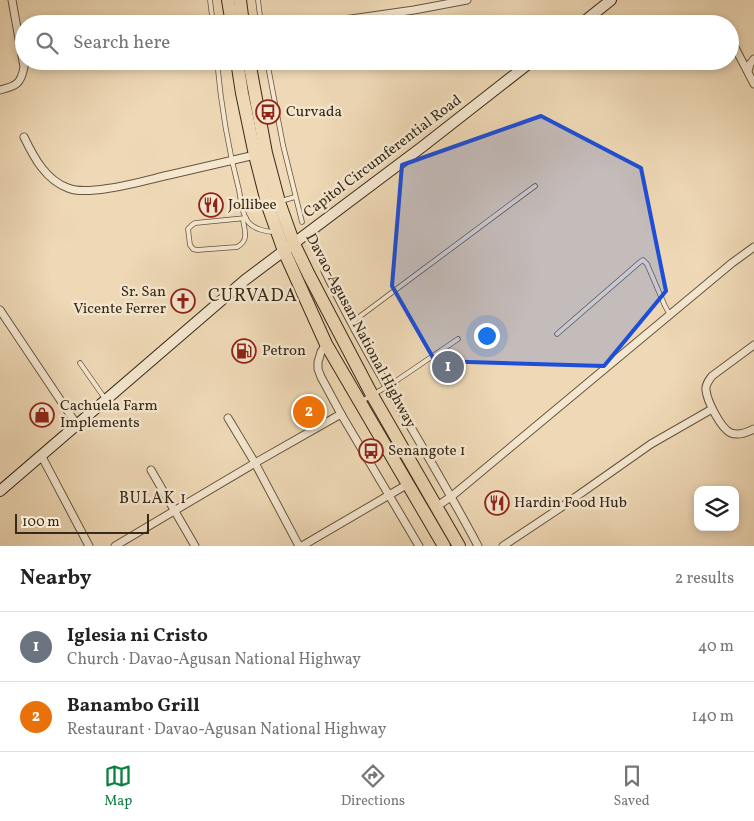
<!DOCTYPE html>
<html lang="en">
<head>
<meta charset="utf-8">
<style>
  body { margin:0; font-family:Vollkorn,serif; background:#f6f6f6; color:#222 }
  .controls { position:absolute; right:15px; bottom:15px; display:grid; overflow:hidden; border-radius:10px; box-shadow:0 2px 8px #0003 }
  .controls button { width:45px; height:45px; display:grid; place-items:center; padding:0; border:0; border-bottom:1px solid #e0e0e0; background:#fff; color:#222; font:25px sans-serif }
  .scale { position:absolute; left:15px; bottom:12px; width:134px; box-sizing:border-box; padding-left:5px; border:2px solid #372a18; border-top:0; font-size:14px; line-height:18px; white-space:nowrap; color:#372a18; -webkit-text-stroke:4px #f4e6cf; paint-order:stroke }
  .you { position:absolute; left:486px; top:335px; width:18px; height:18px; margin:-12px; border:4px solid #fff; border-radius:50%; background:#1a73e8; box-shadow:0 0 0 8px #1a73e833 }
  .badge { display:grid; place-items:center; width:32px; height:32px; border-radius:50%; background:#0b8043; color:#fff; font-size:16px; font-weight:700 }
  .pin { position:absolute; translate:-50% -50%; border:2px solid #fff; box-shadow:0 1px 5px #0006 }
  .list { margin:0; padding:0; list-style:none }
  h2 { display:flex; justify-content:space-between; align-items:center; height:65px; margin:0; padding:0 20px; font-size:21px }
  h2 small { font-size:16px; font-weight:400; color:#767676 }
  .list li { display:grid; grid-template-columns:32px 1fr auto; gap:15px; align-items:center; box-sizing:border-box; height:70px; padding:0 20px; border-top:1px solid #e0e0e0 }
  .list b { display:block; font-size:19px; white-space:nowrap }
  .list p { margin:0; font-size:16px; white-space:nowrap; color:#767676 }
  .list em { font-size:16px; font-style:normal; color:#767676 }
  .icon { flex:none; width:28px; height:28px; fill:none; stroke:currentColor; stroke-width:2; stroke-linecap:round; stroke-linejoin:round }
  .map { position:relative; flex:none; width:754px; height:546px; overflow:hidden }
  .search { position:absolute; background:#fff; box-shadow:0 2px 8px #0003; left:15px; right:15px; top:15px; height:55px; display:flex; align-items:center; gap:12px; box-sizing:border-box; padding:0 18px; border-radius:28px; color:#767676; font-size:19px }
  .sheet { height:205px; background:#fff }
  nav { display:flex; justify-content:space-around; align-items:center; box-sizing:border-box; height:70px; border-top:1px solid #e0e0e0; background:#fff; font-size:14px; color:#767676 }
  nav a { display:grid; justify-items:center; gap:2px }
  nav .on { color:#0b8043 }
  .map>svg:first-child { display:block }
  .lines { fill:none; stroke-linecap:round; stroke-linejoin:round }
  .lane-casing { stroke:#65563f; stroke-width:5.5 }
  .street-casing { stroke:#65563f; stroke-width:9 }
  .secondary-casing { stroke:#372a18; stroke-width:12 }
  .highway-casing { stroke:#372a18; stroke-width:14 }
  .lane { stroke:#f4e6cf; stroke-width:4 }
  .street { stroke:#f4e6cf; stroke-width:7 }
  .secondary { stroke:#f4e6cf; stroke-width:10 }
  .highway { stroke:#eed8b5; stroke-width:12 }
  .marked { fill:#1d4ed8; fill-opacity:0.2; stroke:#1d4ed8; stroke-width:4; stroke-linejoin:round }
  .labels { text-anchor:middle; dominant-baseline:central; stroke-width:5; stroke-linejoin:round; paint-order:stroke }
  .poi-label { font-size:15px; fill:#372a18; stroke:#f4e6cf; text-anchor:start }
  .street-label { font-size:15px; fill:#372a18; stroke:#f4e6cf }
  .neighbourhood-label { font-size:16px; letter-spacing:1px; fill:#372a18; stroke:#f4e6cf }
  .quarter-label { font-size:18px; letter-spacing:1px; fill:#372a18; stroke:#f4e6cf }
</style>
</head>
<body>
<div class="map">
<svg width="754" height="546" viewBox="0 0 754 546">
  <rect width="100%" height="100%" fill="#eed8b5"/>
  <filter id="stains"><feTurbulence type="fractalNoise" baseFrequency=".004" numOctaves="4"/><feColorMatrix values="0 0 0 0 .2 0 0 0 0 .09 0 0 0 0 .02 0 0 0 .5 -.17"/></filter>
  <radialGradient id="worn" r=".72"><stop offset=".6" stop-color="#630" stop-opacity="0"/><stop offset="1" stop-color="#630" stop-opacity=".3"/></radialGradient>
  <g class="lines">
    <g class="lane-casing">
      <g id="lane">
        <path d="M210,0L213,24"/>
        <path d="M258,0L261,24"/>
        <path d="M217,61C221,105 228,148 239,190C241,201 242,215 249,223C255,229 266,232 274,232"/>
        <path d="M267,61L283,145L302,222"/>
        <path d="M281,201L295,197"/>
        <path d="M243,219C244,230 250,240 237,247L197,250L193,249L190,245L188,229L192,225L195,223L246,218"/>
        <path d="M351,323L535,186"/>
        <path d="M557,334L640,262L643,260L647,264L665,306L670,315"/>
        <path d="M80,363L106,400"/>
        <path d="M362,401L393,383L458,339"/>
      </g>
    </g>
    <g class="street-casing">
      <g id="street">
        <path d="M316,24L414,10L467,0"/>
        <path d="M730,38L754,84"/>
        <path d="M748,71L750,64L754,59"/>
        <path d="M0,90C16,86 21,84 24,67L12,0"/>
        <path d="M24,137C34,158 46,180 68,188C89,197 146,180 169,175C198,168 226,162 255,155"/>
        <path d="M325,271C371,366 429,453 478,546"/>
        <path d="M0,310L77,425"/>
        <path d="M326,344L321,352L318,362V369L321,377L341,414L419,546"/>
        <path d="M754,345L712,376C709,380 705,385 706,390C707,401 721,429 731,433C738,436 748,432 754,429"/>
        <path d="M228,418L255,463L299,546"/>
        <path d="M41,455L89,546"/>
        <path d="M151,470L195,546"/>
        <path d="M436,507L452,496L732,263L754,247"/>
        <path d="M115,546L255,463L341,414"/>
        <path d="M302,546L408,484"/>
        <path d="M503,546L560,508L651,444L712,409"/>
      </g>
    </g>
    <g class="secondary-casing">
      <g id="secondary">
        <path d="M581,24L611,0"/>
        <path d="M0,491L245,280L422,147L532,61"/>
      </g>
    </g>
    <g class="highway-casing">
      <g id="highway">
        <path d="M228,0L232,24"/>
        <path d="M240,0L243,24"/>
        <path d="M237,61L242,93L255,155L268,206L284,251L326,344L444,546"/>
        <path d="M249,61L266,153L279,202L294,244L309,275L372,395L459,546"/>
      </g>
    </g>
    <use href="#lane" class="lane"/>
    <use href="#street" class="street"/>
    <use href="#secondary" class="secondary"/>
    <use href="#highway" class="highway"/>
  </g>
  <path class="marked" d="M541,116L641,168L666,291L604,366L435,361L392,286L402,165Z"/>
  <defs>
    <g id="bus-ring" transform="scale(1.25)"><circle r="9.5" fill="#f4e6cf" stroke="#8f2418" stroke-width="1.5"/><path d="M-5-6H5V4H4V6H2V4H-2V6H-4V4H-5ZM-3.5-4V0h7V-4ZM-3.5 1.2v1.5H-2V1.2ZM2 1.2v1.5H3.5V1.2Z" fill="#8f2418"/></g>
    <g id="restaurant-ring" transform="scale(1.25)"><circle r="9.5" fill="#f4e6cf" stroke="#8f2418" stroke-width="1.5"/><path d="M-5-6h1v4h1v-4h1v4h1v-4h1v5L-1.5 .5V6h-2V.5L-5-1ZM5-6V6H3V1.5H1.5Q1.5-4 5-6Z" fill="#8f2418"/></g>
    <g id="church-ring" transform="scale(1.25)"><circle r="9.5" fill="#f4e6cf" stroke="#8f2418" stroke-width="1.5"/><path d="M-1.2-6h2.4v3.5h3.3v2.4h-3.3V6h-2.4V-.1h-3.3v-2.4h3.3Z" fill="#8f2418"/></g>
    <g id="fuel-ring" transform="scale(1.25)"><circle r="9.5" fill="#f4e6cf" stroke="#8f2418" stroke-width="1.5"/><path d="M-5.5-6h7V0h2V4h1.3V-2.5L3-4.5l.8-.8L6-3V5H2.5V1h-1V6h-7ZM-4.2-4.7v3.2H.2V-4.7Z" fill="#8f2418"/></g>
    <g id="shop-ring" transform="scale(1.25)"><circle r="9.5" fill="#f4e6cf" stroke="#8f2418" stroke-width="1.5"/><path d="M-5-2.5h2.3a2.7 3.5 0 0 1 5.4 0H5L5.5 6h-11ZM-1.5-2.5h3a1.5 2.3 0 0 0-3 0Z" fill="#8f2418"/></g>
  </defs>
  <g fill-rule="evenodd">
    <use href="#bus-ring" x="268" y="112"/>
    <use href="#restaurant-ring" x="211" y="205"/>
    <use href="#church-ring" x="183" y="301"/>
    <use href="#fuel-ring" x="244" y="351"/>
    <use href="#shop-ring" x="42" y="415"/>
    <use href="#bus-ring" x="371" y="451"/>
    <use href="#restaurant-ring" x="497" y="503"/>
  </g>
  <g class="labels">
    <g class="poi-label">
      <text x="286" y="112">Curvada</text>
      <text x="228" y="205">Jollibee</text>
      <text x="166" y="292" text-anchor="end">Sr. San<tspan x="166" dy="17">Vicente Ferrer</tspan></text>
      <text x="262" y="351">Petron</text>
      <text x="60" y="406">Cachuela Farm<tspan x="60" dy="17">Implements</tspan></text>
      <text x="388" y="451">Senangote 1</text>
      <text x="514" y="503">Hardin Food Hub</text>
    </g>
    <g class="street-label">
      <text transform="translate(383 157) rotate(-37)">Capitol Circumferential Road</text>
      <text transform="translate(360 331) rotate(62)">Davao-Agusan National Highway</text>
    </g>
    <g class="neighbourhood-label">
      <text x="153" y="499">BULAK 1</text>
    </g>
    <g class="quarter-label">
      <text x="253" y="296">CURVADA</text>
    </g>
  </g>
  <rect width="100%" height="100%" filter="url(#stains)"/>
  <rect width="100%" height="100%" fill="url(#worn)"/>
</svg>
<div class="controls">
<button><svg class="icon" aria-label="layers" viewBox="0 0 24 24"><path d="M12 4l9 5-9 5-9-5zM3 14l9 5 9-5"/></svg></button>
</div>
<div class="scale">100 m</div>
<div class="you"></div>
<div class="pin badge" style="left:448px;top:367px;background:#6b7280">1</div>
<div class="pin badge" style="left:309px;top:412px;background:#e8710a">2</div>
<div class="search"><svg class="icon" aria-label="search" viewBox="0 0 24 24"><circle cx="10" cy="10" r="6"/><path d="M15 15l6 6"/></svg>Search here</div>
</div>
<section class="sheet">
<h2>Nearby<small>2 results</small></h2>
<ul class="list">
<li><span class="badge" style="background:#6b7280">1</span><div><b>Iglesia ni Cristo</b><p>Church · Davao-Agusan National Highway</p></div><em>40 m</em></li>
<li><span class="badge" style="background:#e8710a">2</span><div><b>Banambo Grill</b><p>Restaurant · Davao-Agusan National Highway</p></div><em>140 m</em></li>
</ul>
</section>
<nav>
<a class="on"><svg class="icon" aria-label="map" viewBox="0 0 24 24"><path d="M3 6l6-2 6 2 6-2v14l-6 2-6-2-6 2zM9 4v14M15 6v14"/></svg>Map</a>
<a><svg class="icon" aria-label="directions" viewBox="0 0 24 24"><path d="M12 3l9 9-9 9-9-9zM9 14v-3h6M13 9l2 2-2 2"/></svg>Directions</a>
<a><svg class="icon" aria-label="saved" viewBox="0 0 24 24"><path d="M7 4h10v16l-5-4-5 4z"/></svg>Saved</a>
</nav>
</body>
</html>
